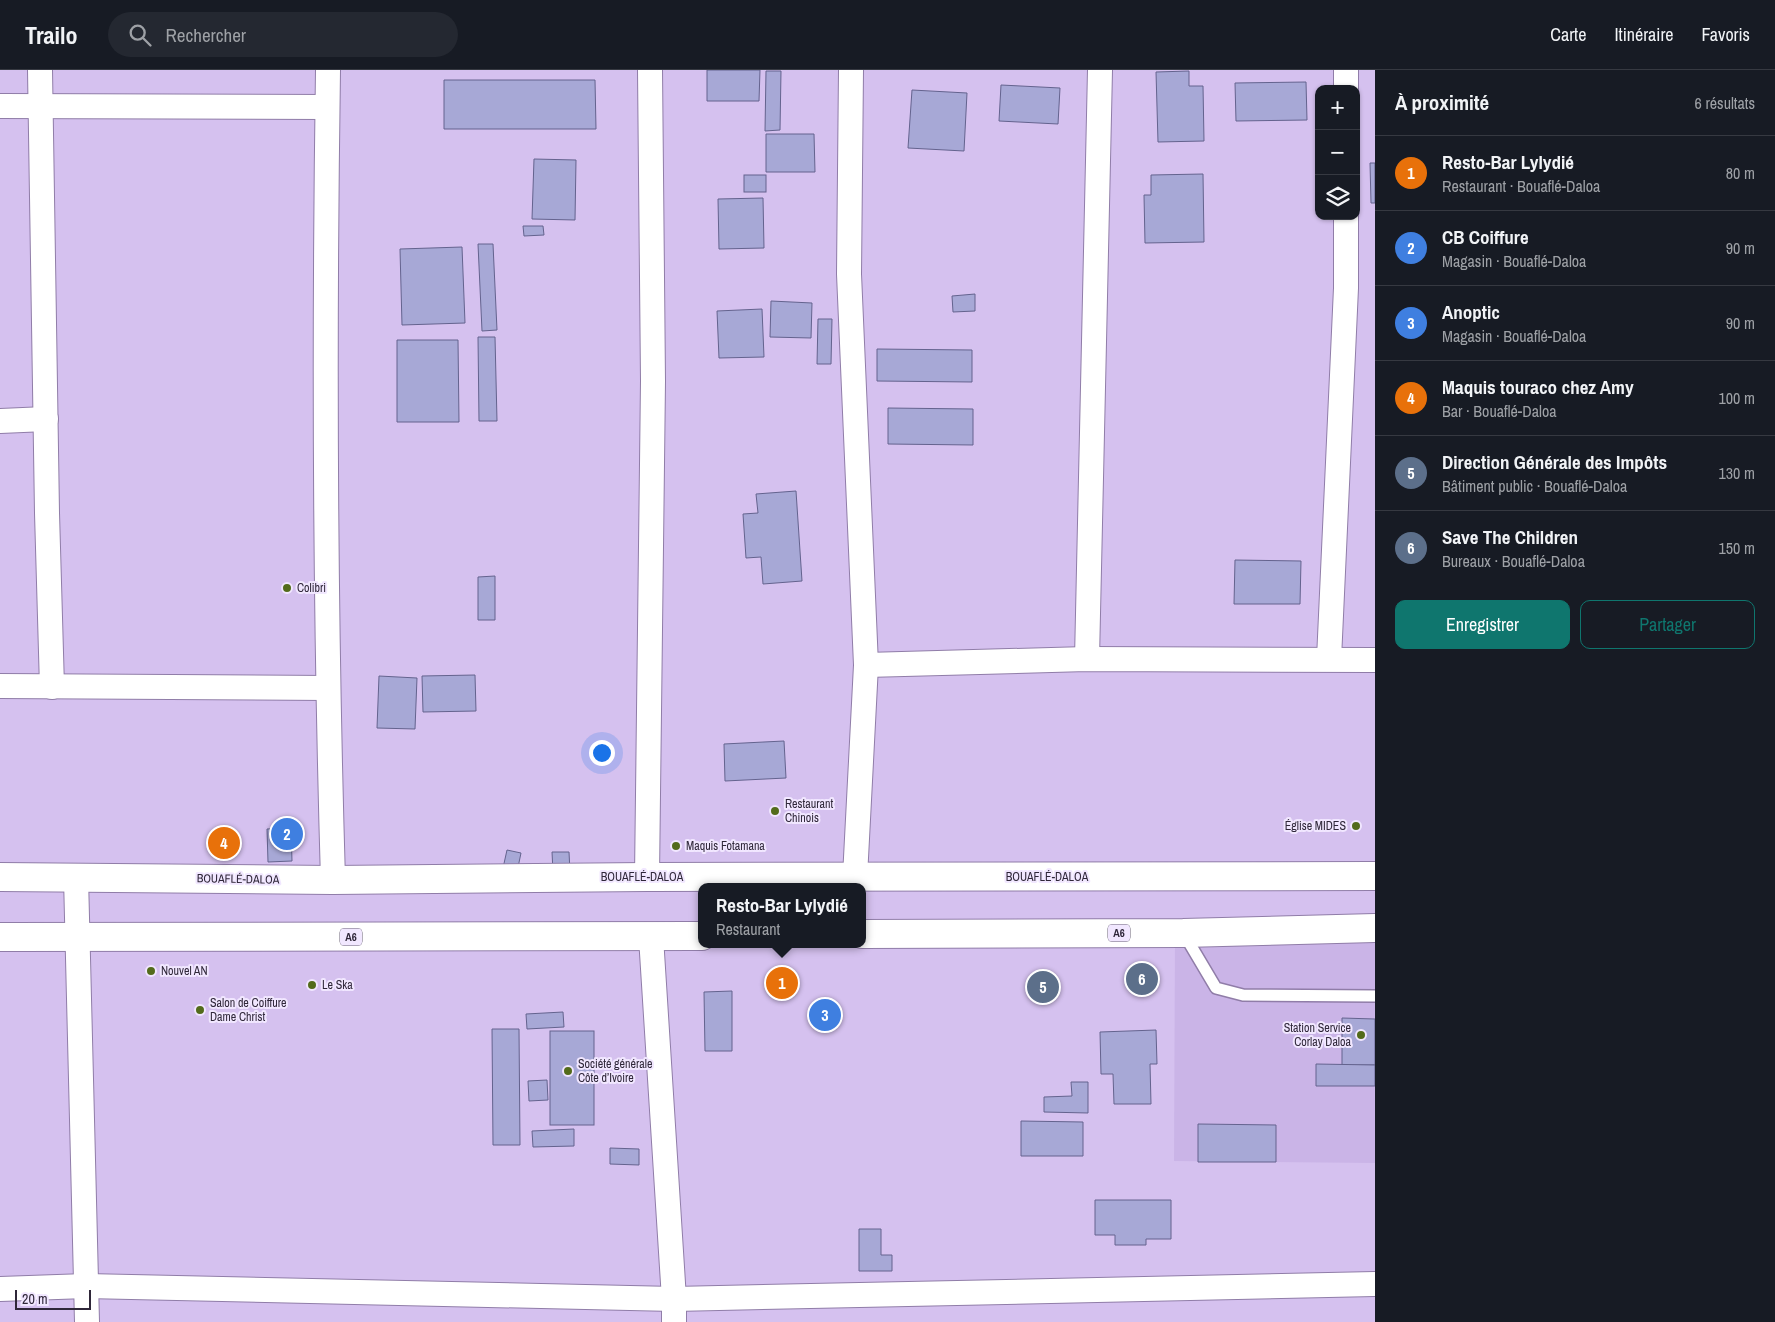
<!DOCTYPE html>
<html lang="fr">
<head>
<meta charset="utf-8">
<style>
  body { margin:0; font-family:"Archivo Narrow",sans-serif; background:#242831; color:#f1f3f6 }
  .controls { position:absolute; right:15px; top:15px; display:grid; overflow:hidden; border-radius:10px; box-shadow:0 1px 4px #0004 }
  .controls button { width:45px; height:45px; display:grid; place-items:center; padding:0; border:0; border-bottom:1px solid #363941; background:#171b24; color:#f1f3f6; font:25px sans-serif }
  .scale { position:absolute; left:15px; bottom:12px; width:76px; box-sizing:border-box; padding-left:5px; border:2px solid #2f2739; border-top:0; font-size:14px; line-height:18px; white-space:nowrap; color:#2f2739; -webkit-text-stroke:4px #f1e7ff; paint-order:stroke }
  .you { position:absolute; left:601px; top:682px; width:18px; height:18px; margin:-12px; border:4px solid #fff; border-radius:50%; background:#1a73e8; box-shadow:0 0 0 8px #1a73e833 }
  .badge { display:grid; place-items:center; width:32px; height:32px; border-radius:50%; background:#0f766e; color:#fff; font-size:16px; font-weight:700 }
  .pin { position:absolute; translate:-50% -50%; border:2px solid #fff; box-shadow:0 1px 5px #0006 }
  .popup { position:absolute; left:698px; top:813px; width:168px; height:65px; box-sizing:border-box; display:grid; place-content:center; border-radius:10px; background:#171b24; filter:drop-shadow(0 1px 4px #0005); font-size:16px; white-space:nowrap; color:#9ea1a6 }
  .popup b { font-size:19px; color:#f1f3f6 }
  .popup::after { content:''; position:absolute; left:50%; top:100%; margin-left:-10px; border:10px solid transparent; border-top-color:#171b24 }
  .list { margin:0; padding:0; list-style:none }
  h2 { display:flex; justify-content:space-between; align-items:center; height:65px; margin:0; padding:0 20px; font-size:21px }
  h2 small { font-size:16px; font-weight:400; color:#9ea1a6 }
  .list li { display:grid; grid-template-columns:32px 1fr auto; gap:15px; align-items:center; box-sizing:border-box; height:75px; padding:0 20px; border-top:1px solid #363941 }
  .list b { display:block; font-size:19px; white-space:nowrap }
  .list p { margin:0; font-size:16px; white-space:nowrap; color:#9ea1a6 }
  .list em { font-size:16px; font-style:normal; color:#9ea1a6 }
  .actions { display:flex; gap:10px; padding:15px 20px }
  .actions a { flex:1; padding:11px 0; border:1px solid #0f766e; border-radius:10px; text-align:center; font-size:18px; color:#0f766e }
  .actions .main { background:#0f766e; color:#fff }
  .icon { flex:none; width:28px; height:28px; fill:none; stroke:currentColor; stroke-width:2; stroke-linecap:round; stroke-linejoin:round }
  .map { position:relative; flex:none; width:1375px; height:1252px; overflow:hidden }
  header { display:flex; align-items:center; gap:30px; box-sizing:border-box; height:70px; padding:0 25px; background:#171b24; border-bottom:1px solid #363941 }
  header strong { font-size:24px }
  nav { display:flex; gap:28px; margin-inline-start:auto; font-size:18px }
  .search { width:350px; height:45px; background:#242831; display:flex; align-items:center; gap:12px; box-sizing:border-box; padding:0 18px; border-radius:28px; color:#9ea1a6; font-size:19px }
  main { display:flex }
  aside { flex:1; background:#171b24 }
  .map>svg:first-child { display:block }
  .built { fill:#cab4e7 }
  .building { fill:#a7a8d6; stroke:#64638e }
  .lines { fill:none; stroke-linecap:round; stroke-linejoin:round }
  .lane-casing { stroke:#907da8; stroke-width:14 }
  .street-casing { stroke:#907da8; stroke-width:26 }
  .highway-casing { stroke:#907da8; stroke-width:30 }
  .lane { stroke:#fff; stroke-width:11 }
  .street { stroke:#fff; stroke-width:24 }
  .highway { stroke:#fff; stroke-width:28 }
  .poi-dot { fill:#536b1b; stroke:#f1e7ff; stroke-width:2 }
  .labels { text-anchor:middle; dominant-baseline:central; stroke-width:4; stroke-linejoin:round; paint-order:stroke }
  .shield { fill:#f1e7ff; stroke:#696174; stroke-width:1 }
  .shield-label { font-size:11px; font-weight:bold; fill:#2f2739 }
  .poi-label { font-size:12px; fill:#2f2739; stroke:#f1e7ff; text-anchor:start }
  .street-label { font-size:12px; fill:#2f2739; stroke:#f1e7ff }
</style>
</head>
<body>
<header>
<strong>Trailo</strong>
<div class="search"><svg class="icon" aria-label="search" viewBox="0 0 24 24"><circle cx="10" cy="10" r="6"/><path d="M15 15l6 6"/></svg>Rechercher</div>
<nav><a>Carte</a><a>Itinéraire</a><a>Favoris</a></nav>
</header>
<main>
<div class="map">
<svg width="1375" height="1252" viewBox="0 0 1375 1252">
  <rect width="100%" height="100%" fill="#d5c1ef"/>
  <path class="built" d="M1175,868L1375,869V1093L1174,1091Z"/>
  <g class="building">
    <path d="M707,0H760L759,31H707Z"/>
    <path d="M766,1H781L780,60L765,61Z"/>
    <path d="M1189,1V16H1203L1204,71L1158,72L1156,2Z"/>
    <path d="M444,10H595L596,59H444Z"/>
    <path d="M1306,12L1307,50L1236,51L1235,13Z"/>
    <path d="M1001,15L1060,18L1058,54L999,51Z"/>
    <path d="M912,20L967,23L964,81L908,78Z"/>
    <path d="M766,64H814L815,102H766Z"/>
    <path d="M534,89L576,90L575,150L532,149Z"/>
    <path d="M1370,93H1375V133H1371Z"/>
    <path d="M1203,104L1204,172L1145,173L1144,125H1151V105Z"/>
    <rect x="744" y="105" width="22" height="17"/>
    <path d="M763,128L764,178L719,179L718,129Z"/>
    <path d="M523,156H543L544,165L524,166Z"/>
    <path d="M478,174H493L497,260L482,261Z"/>
    <path d="M462,177L465,253L402,255L400,179Z"/>
    <path d="M975,224V241L953,242L952,226Z"/>
    <path d="M771,231L812,233L811,268L770,267Z"/>
    <path d="M762,239L764,287L719,288L717,241Z"/>
    <path d="M818,249H832L831,294H817Z"/>
    <path d="M478,267H495L497,351H479Z"/>
    <path d="M397,270H458L459,352H397Z"/>
    <path d="M877,279L972,280V312L877,311Z"/>
    <path d="M888,338L973,339V375L888,374Z"/>
    <path d="M796,421L802,511L763,514L761,487L746,488L743,444L758,443L756,424Z"/>
    <path d="M1235,490L1301,491L1300,534H1234Z"/>
    <path d="M495,506V550H478V507Z"/>
    <path d="M475,605L476,641L423,642L422,606Z"/>
    <path d="M379,606L417,608L415,659L377,658Z"/>
    <path d="M784,671L786,708L725,711L724,674Z"/>
    <path d="M291,758L292,791L268,792L267,759Z"/>
    <path d="M507,780L521,783L517,802L503,798Z"/>
    <path d="M552,782H569L570,802H553Z"/>
    <path d="M732,921V981H705L704,922Z"/>
    <path d="M563,942L564,957L527,959L526,944Z"/>
    <path d="M1342,948L1375,949V995H1342Z"/>
    <path d="M492,959H519L520,1075H493Z"/>
    <path d="M1156,960L1157,994H1150L1151,1034H1114L1113,1004H1101L1100,962Z"/>
    <rect x="550" y="961" width="44" height="94"/>
    <path d="M1316,994L1375,995V1016H1316Z"/>
    <path d="M547,1010L548,1030L529,1031L528,1011Z"/>
    <path d="M1071,1012H1088V1043L1044,1042V1027L1072,1026Z"/>
    <path d="M1021,1051L1083,1052V1086H1021Z"/>
    <path d="M1198,1054L1276,1055V1092H1198Z"/>
    <path d="M574,1059V1076L533,1077L532,1061Z"/>
    <path d="M610,1078L639,1079V1095L610,1094Z"/>
    <path d="M1095,1130H1171V1169H1146V1175H1115V1165H1095Z"/>
    <path d="M859,1159H881V1185H892V1201H859Z"/>
  </g>
  <g class="lines">
    <g class="lane-casing">
      <path id="lane" d="M1184,864L1216,918L1243,925L1375,926"/>
    </g>
    <g class="street-casing">
      <g id="street">
        <path d="M40,0L47,443L52,617"/>
        <path d="M328,0C324,270 325,540 333,810"/>
        <path d="M851,0L849,204L866,595L855,807"/>
        <path d="M1346,0V19"/>
        <path d="M0,36L327,37"/>
        <path d="M0,351L46,349"/>
        <path d="M1087,589L1100,0"/>
        <path d="M1329,589L1346,218V146"/>
        <path d="M866,595L1087,589L1375,590"/>
        <path d="M0,616L328,618"/>
        <path d="M76,807L87,1252"/>
        <path d="M647,807L653,311L650,0"/>
        <path d="M651,867L674,1229V1252"/>
        <path d="M0,1219L86,1216L674,1229L1375,1214"/>
      </g>
    </g>
    <g class="highway-casing">
      <g id="highway">
        <path d="M0,807L333,810L647,807L1375,806"/>
        <path d="M862,864L1183,863L1375,858"/>
        <path d="M0,867L702,866"/>
      </g>
    </g>
    <use href="#lane" class="lane"/>
    <use href="#street" class="street"/>
    <use href="#highway" class="highway"/>
  </g>
  <g class="poi-dot">
    <circle cx="287" cy="518" r="5"/>
    <circle cx="775" cy="741" r="5"/>
    <circle cx="1356" cy="756" r="5"/>
    <circle cx="676" cy="776" r="5"/>
    <circle cx="151" cy="901" r="5"/>
    <circle cx="312" cy="915" r="5"/>
    <circle cx="200" cy="940" r="5"/>
    <circle cx="1361" cy="965" r="5"/>
    <circle cx="568" cy="1001" r="5"/>
  </g>
  <g class="labels">
    <g class="shield">
      <rect x="1108" y="854.5" width="22" height="17" rx="4"/>
      <rect x="340" y="858.5" width="22" height="17" rx="4"/>
    </g>
    <g class="shield-label">
      <text x="1119" y="863">A6</text>
      <text x="351" y="867">A6</text>
    </g>
    <g class="poi-label">
      <text x="297" y="518">Colibri</text>
      <text x="785" y="734">Restaurant<tspan x="785" dy="14">Chinois</tspan></text>
      <text x="1346" y="756" text-anchor="end">Église MIDES</text>
      <text x="686" y="776">Maquis Fotamana</text>
      <text x="161" y="901">Nouvel AN</text>
      <text x="322" y="915">Le Ska</text>
      <text x="210" y="933">Salon de Coiffure<tspan x="210" dy="14">Dame Christ</tspan></text>
      <text x="1351" y="958" text-anchor="end">Station Service<tspan x="1351" dy="14">Corlay Daloa</tspan></text>
      <text x="578" y="994">Société générale<tspan x="578" dy="14">Côte d’Ivoire</tspan></text>
    </g>
    <g class="street-label">
      <text x="642" y="807">BOUAFLÉ-DALOA</text>
      <text x="1047" y="807">BOUAFLÉ-DALOA</text>
      <text transform="translate(238 809) rotate(1)">BOUAFLÉ-DALOA</text>
    </g>
  </g>
</svg>
<div class="controls">
<button>+</button>
<button>−</button>
<button><svg class="icon" aria-label="layers" viewBox="0 0 24 24"><path d="M12 4l9 5-9 5-9-5zM3 14l9 5 9-5"/></svg></button>
</div>
<div class="scale">20 m</div>
<div class="you"></div>
<div class="pin badge" style="left:782px;top:913px;background:#e8710a">1</div>
<div class="popup"><b>Resto-Bar Lylydié</b>Restaurant</div>
<div class="pin badge" style="left:287px;top:764px;background:#3f7fe0">2</div>
<div class="pin badge" style="left:825px;top:945px;background:#3f7fe0">3</div>
<div class="pin badge" style="left:224px;top:773px;background:#e8710a">4</div>
<div class="pin badge" style="left:1043px;top:917px;background:#5c6f8a">5</div>
<div class="pin badge" style="left:1142px;top:909px;background:#5c6f8a">6</div>
</div>
<aside>
<h2>À proximité<small>6 résultats</small></h2>
<ul class="list">
<li><span class="badge" style="background:#e8710a">1</span><div><b>Resto-Bar Lylydié</b><p>Restaurant · Bouaflé-Daloa</p></div><em>80 m</em></li>
<li><span class="badge" style="background:#3f7fe0">2</span><div><b>CB Coiffure</b><p>Magasin · Bouaflé-Daloa</p></div><em>90 m</em></li>
<li><span class="badge" style="background:#3f7fe0">3</span><div><b>Anoptic</b><p>Magasin · Bouaflé-Daloa</p></div><em>90 m</em></li>
<li><span class="badge" style="background:#e8710a">4</span><div><b>Maquis touraco chez Amy</b><p>Bar · Bouaflé-Daloa</p></div><em>100 m</em></li>
<li><span class="badge" style="background:#5c6f8a">5</span><div><b>Direction Générale des Impôts</b><p>Bâtiment public · Bouaflé-Daloa</p></div><em>130 m</em></li>
<li><span class="badge" style="background:#5c6f8a">6</span><div><b>Save The Children</b><p>Bureaux · Bouaflé-Daloa</p></div><em>150 m</em></li>
</ul>
<div class="actions"><a class="main">Enregistrer</a><a>Partager</a></div>
</aside>
</main>
</body>
</html>
